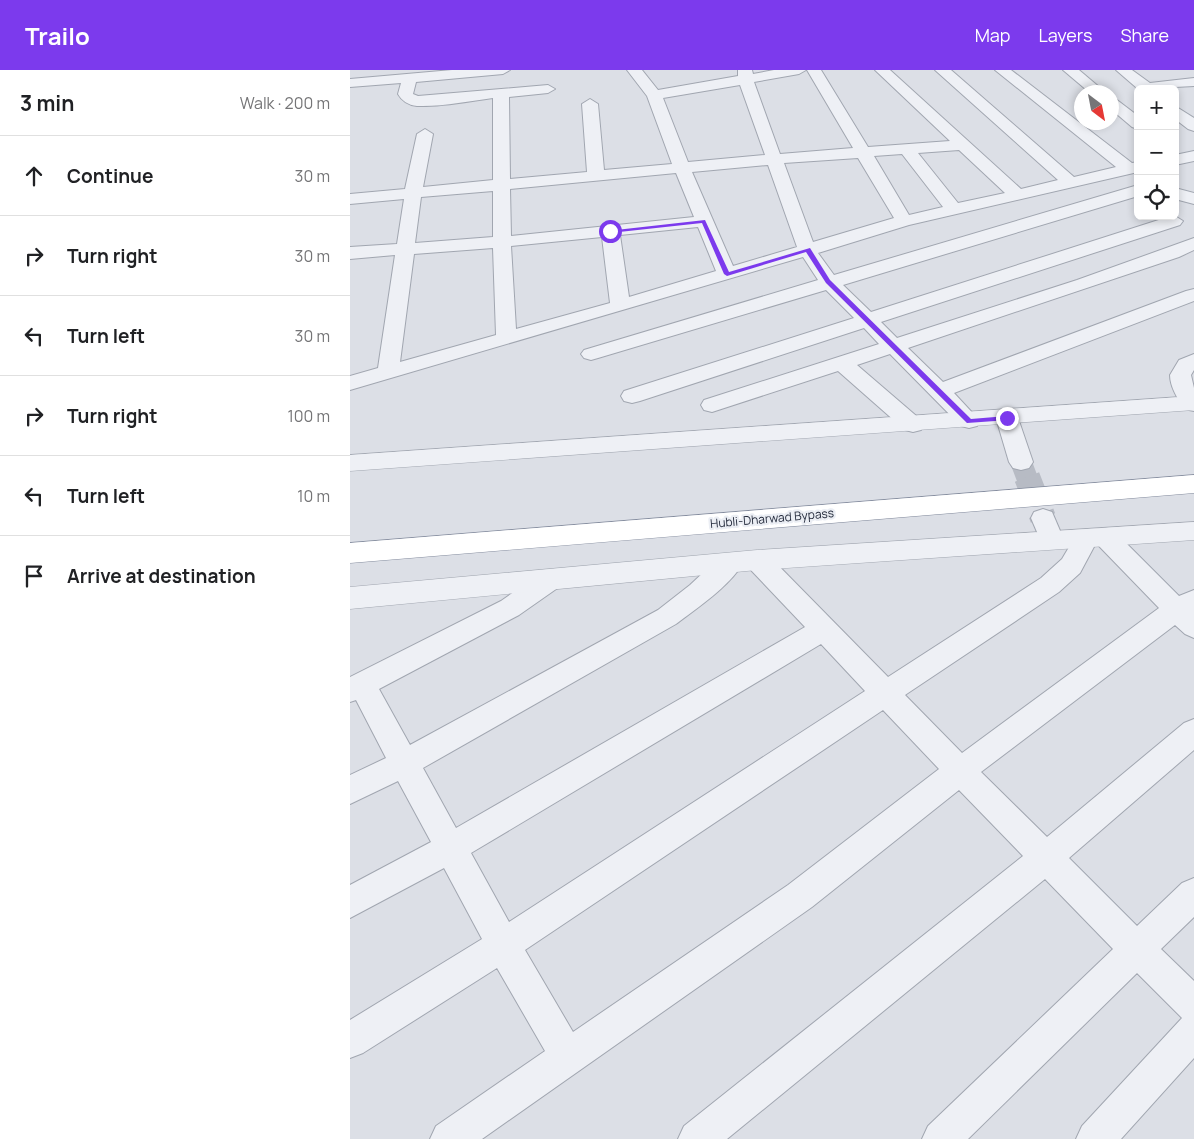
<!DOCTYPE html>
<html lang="en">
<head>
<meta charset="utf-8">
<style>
  body { margin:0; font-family:Manrope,sans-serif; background:#f2f2f2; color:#202124 }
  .controls { position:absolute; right:15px; top:15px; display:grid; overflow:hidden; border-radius:8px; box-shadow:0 2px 8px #0003 }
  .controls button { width:45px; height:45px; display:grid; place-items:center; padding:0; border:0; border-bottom:1px solid #e0e0e0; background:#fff; color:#202124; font:25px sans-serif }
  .compass { position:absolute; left:724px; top:15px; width:45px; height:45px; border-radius:50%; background:#fff; box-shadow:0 2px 8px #0003; rotate:148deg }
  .stop { position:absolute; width:15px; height:15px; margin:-11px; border:4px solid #7c3aed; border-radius:50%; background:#fff }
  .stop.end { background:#7c3aed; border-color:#fff; box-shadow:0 1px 5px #0008 }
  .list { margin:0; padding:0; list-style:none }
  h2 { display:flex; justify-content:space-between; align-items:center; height:65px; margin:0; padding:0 20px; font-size:21px }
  h2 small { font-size:16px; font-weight:400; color:#757577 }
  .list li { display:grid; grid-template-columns:32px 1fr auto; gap:15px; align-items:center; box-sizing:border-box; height:80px; padding:0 20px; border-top:1px solid #e0e0e0 }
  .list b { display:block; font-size:19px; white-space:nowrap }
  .list em { font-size:16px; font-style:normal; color:#757577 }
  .icon { flex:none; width:28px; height:28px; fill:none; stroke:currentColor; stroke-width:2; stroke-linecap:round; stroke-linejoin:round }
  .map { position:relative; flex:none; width:844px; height:1069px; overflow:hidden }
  header { display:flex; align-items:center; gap:30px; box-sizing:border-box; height:70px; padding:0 25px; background:#7c3aed; color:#fff }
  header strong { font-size:24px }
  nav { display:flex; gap:28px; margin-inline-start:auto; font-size:18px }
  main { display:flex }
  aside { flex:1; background:#fff }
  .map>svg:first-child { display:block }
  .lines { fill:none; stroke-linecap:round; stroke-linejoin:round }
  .minor-tunnel-far1 { stroke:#b7bbc4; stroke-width:21; stroke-dasharray:21 11; stroke-linecap:butt }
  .minor-tunnel { stroke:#b7bbc4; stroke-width:26; stroke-dasharray:26 13; stroke-linecap:butt }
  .minor-casing { stroke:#a1a6b0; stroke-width:2 }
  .tertiary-casing { stroke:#a1a6b0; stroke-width:1 }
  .trunk-casing { stroke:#838b9d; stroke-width:1 }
  .minor { fill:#eef0f5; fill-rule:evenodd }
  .tertiary { fill:#eef0f5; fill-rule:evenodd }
  .trunk { fill:#fff; fill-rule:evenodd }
  .route { fill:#7c3aed }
  .labels { text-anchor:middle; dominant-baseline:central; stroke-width:4.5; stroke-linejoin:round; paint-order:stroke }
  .street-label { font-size:12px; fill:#252c3d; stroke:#ebeef4 }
</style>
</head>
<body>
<header>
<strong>Trailo</strong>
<nav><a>Map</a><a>Layers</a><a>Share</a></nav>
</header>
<main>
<aside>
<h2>3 min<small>Walk · 200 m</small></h2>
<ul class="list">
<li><svg class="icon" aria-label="ahead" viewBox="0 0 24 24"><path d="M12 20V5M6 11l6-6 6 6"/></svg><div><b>Continue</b></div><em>30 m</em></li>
<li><svg class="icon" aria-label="right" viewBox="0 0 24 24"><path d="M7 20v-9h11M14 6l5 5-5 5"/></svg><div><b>Turn right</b></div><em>30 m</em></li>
<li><svg class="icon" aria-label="left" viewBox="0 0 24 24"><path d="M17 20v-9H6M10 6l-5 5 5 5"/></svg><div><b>Turn left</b></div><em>30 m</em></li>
<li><svg class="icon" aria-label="right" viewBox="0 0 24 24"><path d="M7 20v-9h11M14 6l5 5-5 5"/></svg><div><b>Turn right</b></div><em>100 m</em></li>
<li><svg class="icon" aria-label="left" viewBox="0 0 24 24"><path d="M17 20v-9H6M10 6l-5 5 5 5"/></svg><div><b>Turn left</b></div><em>10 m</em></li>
<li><svg class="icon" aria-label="arrive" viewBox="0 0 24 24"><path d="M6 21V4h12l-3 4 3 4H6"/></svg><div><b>Arrive at destination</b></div></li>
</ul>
</aside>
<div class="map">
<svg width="844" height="1069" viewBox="0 0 844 1069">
  <rect width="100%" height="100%" fill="#dcdfe6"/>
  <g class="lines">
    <path class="minor-tunnel-far1" d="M671,392L677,408"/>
    <path class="minor-tunnel" d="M677,407L693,448"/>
    <g class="minor-casing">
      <g id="minor">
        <path d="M102,0H160L153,4L66,12L63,24L68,26L198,15L205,19L198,23L159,27L160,109L237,102L232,34L240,29L248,34L254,100L322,94L297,26L277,0H292L308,20L388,6V0H402L403,4L424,0H456L449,4L404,12L430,84L503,78L457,0H471L518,77L600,71L525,0H540L671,119L708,110L585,0H601L724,107L766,97L645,0H661L782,93L788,92V102L559,155L468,183L484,205L788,115V126L493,215L521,242L818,147L825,146L833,151L830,155L531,252L547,268L727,210L844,168V180L829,187L558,278L593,312L836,221L844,219V231L604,323L630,351L627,356L619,358L611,356L540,284L507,295L571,350L574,355L571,360L563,362L555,360L488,301L362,342L354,340L351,335L354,330L529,274L514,258L290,331L282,333L274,331L271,326L274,321L504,248L476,220L248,288L241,290L234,288L231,284L234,280L468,210L453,187L0,320V306L28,298L45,185L0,189V177L47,174L54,129L0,134V124L55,119L67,64L75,59L83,64L73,117L143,110V28C119,31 92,37 67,36C58,35 52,31 48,24L51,13L0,17V9ZM390,15L415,85L338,92L313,28ZM609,80L655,123L608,133L568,83ZM552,84L593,137L559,145L524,86ZM508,88L544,148L463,172L434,93ZM418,95L447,177L383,196L342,102ZM326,103L344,147L161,166L160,119ZM143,121V167L65,173L71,127ZM348,157L366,201L279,227L270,165ZM252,167L260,233L166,259L161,176ZM143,178L146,265L50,292L64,184Z"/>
        <path d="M713,0H729L755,22H739Z"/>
        <path d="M766,0H782L800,13L844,8V16L788,19Z"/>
        <path d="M762,28L767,30L788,46V59L782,57L762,40Z"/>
        <path d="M825,36L844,48V61L838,59L825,49Z"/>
        <path d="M844,81V91L825,95V85Z"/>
        <path d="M825,118L844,123V134L825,129Z"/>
        <path d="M844,284V300L841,305L844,318V341L834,339C828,329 820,317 820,305L829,290Z"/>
        <path d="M657,341L665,343L668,348L683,392L679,398L671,400L663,398L659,392L646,348L649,343Z"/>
        <path d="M693,439L702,442L714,470L711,476L702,479L693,476L681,448L684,442Z"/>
        <path d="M755,458L764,461L829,526L844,520V568L835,564L825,555L631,702L697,767L834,653L844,649V680L719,788L787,856L832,813L844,808V847L811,879L844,911V988L771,1069H726L732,1056L832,948L787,903L618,1069H572L578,1056L763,879L695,809L377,1069H328L334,1056L673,786L609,720L462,837L132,1069H80L86,1056L195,981L147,898L13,983L0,988V950L132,869L94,798L0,848V815L81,772L48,711L0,734V705L36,688L6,630L0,632V607L151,531L191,503L200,500L209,503L213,510L209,517L169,545L29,619L60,675L308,540L340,515L371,486L380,484L389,486L393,493C380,516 347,538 326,554L73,698L106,758L455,557L398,497L394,490L398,483L407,481L416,483L538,607L691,508L712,489L728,462C738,459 745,461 755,458ZM746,473L809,538L612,683L555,625L709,522L730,503ZM471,574L515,621L159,852L121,783ZM533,640L589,699L438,815L223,962L175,880Z"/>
      </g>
    </g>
    <g class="tertiary-casing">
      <g id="tertiary">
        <path d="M844,326V340L0,401V385Z"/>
        <path d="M844,452V470L407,500L0,539V517L407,480Z"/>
      </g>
    </g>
    <g class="trunk-casing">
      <path id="trunk" d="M844,405V423L0,493V473Z"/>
    </g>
    <use href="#minor" class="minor"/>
    <use href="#tertiary" class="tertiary"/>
    <use href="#trunk" class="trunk"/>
  </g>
  <path class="route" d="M355,150L379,202L460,178L480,210L621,349L657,346L659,350L617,353L476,213L456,182L377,206L374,204L352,153L260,163L257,161Z"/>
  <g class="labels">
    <g class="street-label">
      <text transform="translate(422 448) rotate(-5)">Hubli-Dharwad Bypass</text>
    </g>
  </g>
</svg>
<div class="controls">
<button>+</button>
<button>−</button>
<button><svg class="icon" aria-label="locate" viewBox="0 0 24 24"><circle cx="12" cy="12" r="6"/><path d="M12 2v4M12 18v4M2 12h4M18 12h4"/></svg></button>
</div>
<svg class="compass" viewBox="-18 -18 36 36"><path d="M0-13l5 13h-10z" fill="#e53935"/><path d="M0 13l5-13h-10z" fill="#757577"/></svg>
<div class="stop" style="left:260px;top:161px"></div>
<div class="stop end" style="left:657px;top:348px"></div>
</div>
</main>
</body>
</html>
